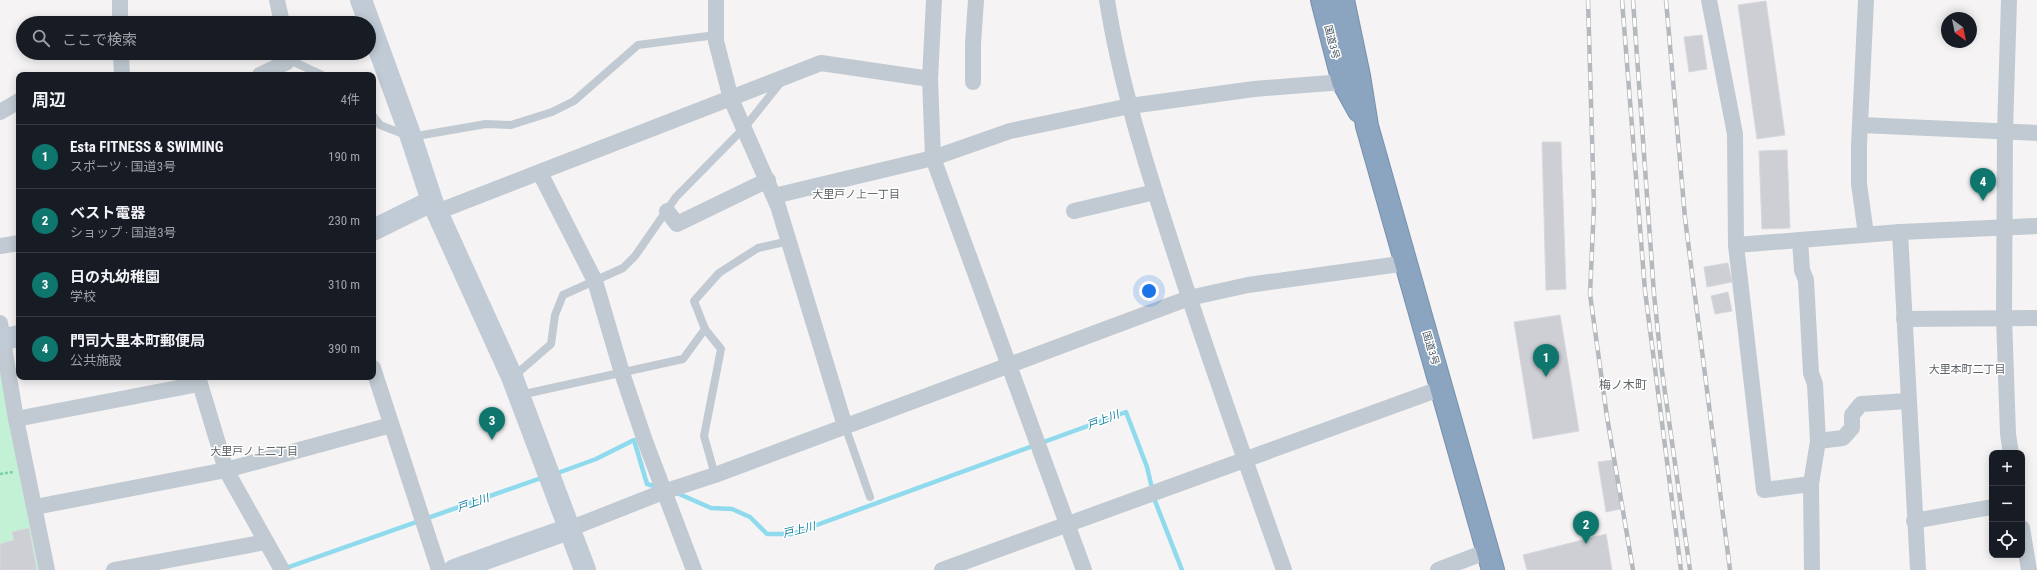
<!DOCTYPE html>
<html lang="ja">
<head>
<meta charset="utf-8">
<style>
  body { margin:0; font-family:"Roboto Condensed","Noto Sans JP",sans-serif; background:#242831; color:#f1f3f6 }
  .controls { position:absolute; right:12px; bottom:12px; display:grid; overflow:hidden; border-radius:8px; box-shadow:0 2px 10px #0003 }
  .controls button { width:36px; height:36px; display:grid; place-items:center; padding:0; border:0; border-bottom:1px solid #363941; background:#171b24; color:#f1f3f6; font:20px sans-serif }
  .compass { position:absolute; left:1941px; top:12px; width:36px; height:36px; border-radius:50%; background:#171b24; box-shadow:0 2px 10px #0003; rotate:147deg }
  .you { position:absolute; left:1149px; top:291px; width:14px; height:14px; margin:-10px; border:3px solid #fff; border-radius:50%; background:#1a73e8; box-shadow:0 0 0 6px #1a73e833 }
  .badge { display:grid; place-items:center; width:26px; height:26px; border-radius:50%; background:#0f766e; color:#fff; font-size:13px; font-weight:700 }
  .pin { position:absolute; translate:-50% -33px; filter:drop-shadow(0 1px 2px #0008) }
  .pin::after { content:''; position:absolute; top:21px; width:14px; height:12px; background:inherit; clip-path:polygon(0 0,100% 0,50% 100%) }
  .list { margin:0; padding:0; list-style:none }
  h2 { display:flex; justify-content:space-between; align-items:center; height:52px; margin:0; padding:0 16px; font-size:17px }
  h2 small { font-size:13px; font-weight:400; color:#9ea1a6 }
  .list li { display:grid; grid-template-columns:26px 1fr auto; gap:12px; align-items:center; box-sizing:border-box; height:64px; padding:0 16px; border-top:1px solid #363941 }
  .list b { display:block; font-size:15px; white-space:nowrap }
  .list p { margin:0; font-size:13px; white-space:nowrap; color:#9ea1a6 }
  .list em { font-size:13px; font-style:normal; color:#9ea1a6 }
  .icon { flex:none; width:22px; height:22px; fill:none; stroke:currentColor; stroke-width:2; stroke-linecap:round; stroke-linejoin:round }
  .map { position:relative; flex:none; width:2037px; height:570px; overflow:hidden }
  .search { position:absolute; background:#171b24; box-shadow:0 2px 10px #0003; left:16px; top:16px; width:360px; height:44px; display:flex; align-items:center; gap:10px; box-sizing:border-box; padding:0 14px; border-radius:22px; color:#9ea1a6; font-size:15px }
  .panel { position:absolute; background:#171b24; box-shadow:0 2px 10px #0003; left:16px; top:72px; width:360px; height:308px; border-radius:8px }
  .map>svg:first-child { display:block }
  .green { fill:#c3f1d5 }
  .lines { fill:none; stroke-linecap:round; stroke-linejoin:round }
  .stream { stroke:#90daee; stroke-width:4.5 }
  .building { fill:#cdcfd5; stroke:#d7d9de }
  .highway-casing { stroke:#7690ad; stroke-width:24 }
  .path { stroke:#7ad0a6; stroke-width:2.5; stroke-dasharray:3 2; stroke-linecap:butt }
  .lane { stroke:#c1cad2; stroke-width:8 }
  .street { stroke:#c1cad2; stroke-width:16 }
  .secondary { stroke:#c1cbd6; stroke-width:22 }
  .highway { stroke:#8ba5c1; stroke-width:22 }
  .rail-casing { stroke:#b5b8bd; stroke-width:4.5 }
  .rail { stroke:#fff; stroke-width:3; stroke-dasharray:9; stroke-linecap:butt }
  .labels { text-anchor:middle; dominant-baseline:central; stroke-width:3; stroke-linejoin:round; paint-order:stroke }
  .street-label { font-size:10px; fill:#4a5661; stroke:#fff }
  .neighbourhood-label { font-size:11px; fill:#5f6368; stroke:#fff }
  .water-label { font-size:11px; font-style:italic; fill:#0c7c9b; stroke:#fff }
  .quarter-label { font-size:12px; fill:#5f6368; stroke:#fff }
</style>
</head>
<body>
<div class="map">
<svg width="2037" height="570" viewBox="0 0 2037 570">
  <rect width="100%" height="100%" fill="#f5f3f3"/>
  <path class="green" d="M0,366L41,570H0Z"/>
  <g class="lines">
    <g class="stream">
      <path d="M555,474L596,459L634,440L647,484L658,487"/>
      <path d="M677,493L711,508L732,509L750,517L767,534H792L1126,412L1147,467L1155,501L1182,570"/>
      <path d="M283,569L544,477"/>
    </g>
  </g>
  <g class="building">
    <path d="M1766,1L1785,135L1757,139L1738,5Z"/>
    <path d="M1702,35L1707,69L1689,72L1684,37Z"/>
    <path d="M1542,142H1561L1566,289L1546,290Z"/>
    <path d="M1787,150L1790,228L1762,229L1759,151Z"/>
    <path d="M1728,263L1732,282L1707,287L1704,267Z"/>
    <path d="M1728,292L1732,311L1715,314L1711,296Z"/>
    <path d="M1560,315L1579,431L1533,439L1514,322Z"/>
    <path d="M1613,460L1621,509L1606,512L1598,462Z"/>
    <path d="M29,528L37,570H0V544L14,540L12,532Z"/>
    <path d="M1606,534L1612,570H1527L1523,555Z"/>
  </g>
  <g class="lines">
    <g class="highway-casing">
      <g id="highway">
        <path d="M1322,0L1343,82L1359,111"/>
        <path d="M1343,0L1359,76L1367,126L1493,570"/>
      </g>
    </g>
    <path class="path" d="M0,474L13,472"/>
    <g class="lane">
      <path d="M120,20L142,23"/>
      <path d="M287,62H294L322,75"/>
      <path d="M373,116L380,125L411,137L486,124L511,125L552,112L574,101L638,45L716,35"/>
      <path d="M705,329L721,349L704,436L715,475"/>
      <path d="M513,377L551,344L555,315L563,295L623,268L635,256L676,197L745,127L781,82"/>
      <path d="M520,395L683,359L705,329L694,301L719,273L758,248L789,241"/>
      <path d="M845,426L870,497"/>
    </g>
    <g class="street">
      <path d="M277,0L282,23"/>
      <path d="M716,0V41L731,99L778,206L845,426"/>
      <path d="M934,0L930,79L933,158L1084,570"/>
      <path d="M1107,0C1120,83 1146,165 1172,245C1207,354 1246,462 1284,570"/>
      <path d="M1709,0L1735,134L1736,245L1764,490L1811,484"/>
      <path d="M1866,0L1859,145V184L1866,234"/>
      <path d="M2009,0L2005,131L2004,317L2008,434L2011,453"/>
      <path d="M120,23V0"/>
      <path d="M121,53L122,75"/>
      <path d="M260,75L287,62"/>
      <path d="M973,82V44L976,0"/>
      <path d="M0,112L19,101"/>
      <path d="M1861,125L2037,133"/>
      <path d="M540,173L595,281L622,373L645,441L694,570"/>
      <path d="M774,196L933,158L1010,131L1130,106L1254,89L1343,82"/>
      <path d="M667,211L677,224L768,180"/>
      <path d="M1074,211L1155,192"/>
      <path d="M437,212L821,63L930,79"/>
      <path d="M1900,232L1918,570"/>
      <path d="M1800,240L1802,270L1806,280L1811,373L1815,384L1818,441L1811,484L1812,570"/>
      <path d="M1736,245L1900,232L2037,226"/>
      <path d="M0,246L19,243"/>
      <path d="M1904,319L2037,318"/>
      <path d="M0,323L16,419L47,570"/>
      <path d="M373,368L439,570"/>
      <path d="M198,377L226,470L282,570"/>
      <path d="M16,419L199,384"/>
      <path d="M1818,441L1843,438L1852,428V415L1861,404L1908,401"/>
      <path d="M35,507L226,470L391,425"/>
      <path d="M1914,521L1992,507"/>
      <path d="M2022,528L2029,570"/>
      <path d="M569,529L663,492L715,475L1189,298L1248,285L1407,263"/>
      <path d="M114,570L266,542"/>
      <path d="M942,570L1442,388"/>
      <path d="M1438,570L1488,551"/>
    </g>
    <g class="secondary">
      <path d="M361,0L411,137L432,201L512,377L585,570"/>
      <path d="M373,230L432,201"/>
      <path d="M0,340L19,336"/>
      <path d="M454,570L569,529"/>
    </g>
    <use href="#highway" class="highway"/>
    <g class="rail-casing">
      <g id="rail">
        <path d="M1588,0L1594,205L1590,294L1607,417L1633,570"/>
        <path d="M1622,0L1645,291L1681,570"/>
        <path d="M1633,0L1654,294L1662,371L1690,570"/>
        <path d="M1666,0L1685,218L1730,570"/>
      </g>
    </g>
    <use href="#rail" class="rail"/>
  </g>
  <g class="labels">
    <g class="street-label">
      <text transform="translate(1332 42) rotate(76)">国道3号</text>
      <text transform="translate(1431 348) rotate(74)">国道3号</text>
    </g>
    <g class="neighbourhood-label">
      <text x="856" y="194">大里戸ノ上一丁目</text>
      <text x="1967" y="369">大里本町二丁目</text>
      <text x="254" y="451">大里戸ノ上二丁目</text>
    </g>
    <g class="water-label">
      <text transform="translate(1103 420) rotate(-21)">戸上川</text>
      <text transform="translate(473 503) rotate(-19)">戸上川</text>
      <text transform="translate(799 530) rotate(-14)">戸上川</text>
    </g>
    <g class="quarter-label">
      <text x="1623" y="385">梅ノ木町</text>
    </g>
  </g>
</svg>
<div class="controls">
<button>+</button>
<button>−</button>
<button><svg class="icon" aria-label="locate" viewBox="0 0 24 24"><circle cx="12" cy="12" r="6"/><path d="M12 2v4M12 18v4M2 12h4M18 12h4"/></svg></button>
</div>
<svg class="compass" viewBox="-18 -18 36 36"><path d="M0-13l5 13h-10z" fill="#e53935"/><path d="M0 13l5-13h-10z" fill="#9ea1a6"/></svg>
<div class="you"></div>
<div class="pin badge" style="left:1546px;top:377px">1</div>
<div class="pin badge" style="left:1586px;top:544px">2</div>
<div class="pin badge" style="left:492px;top:440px">3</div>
<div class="pin badge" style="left:1983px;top:201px">4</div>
<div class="search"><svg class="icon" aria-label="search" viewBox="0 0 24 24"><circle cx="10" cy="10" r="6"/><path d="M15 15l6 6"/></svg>ここで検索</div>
<section class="panel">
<h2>周辺<small>4件</small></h2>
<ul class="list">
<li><span class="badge">1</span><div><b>Esta FITNESS &amp; SWIMING</b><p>スポーツ · 国道3号</p></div><em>190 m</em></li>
<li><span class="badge">2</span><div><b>ベスト電器</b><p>ショップ · 国道3号</p></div><em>230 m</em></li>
<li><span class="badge">3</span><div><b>日の丸幼稚園</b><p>学校</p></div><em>310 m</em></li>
<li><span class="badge">4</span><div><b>門司大里本町郵便局</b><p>公共施設</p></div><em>390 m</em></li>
</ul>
</section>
</div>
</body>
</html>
